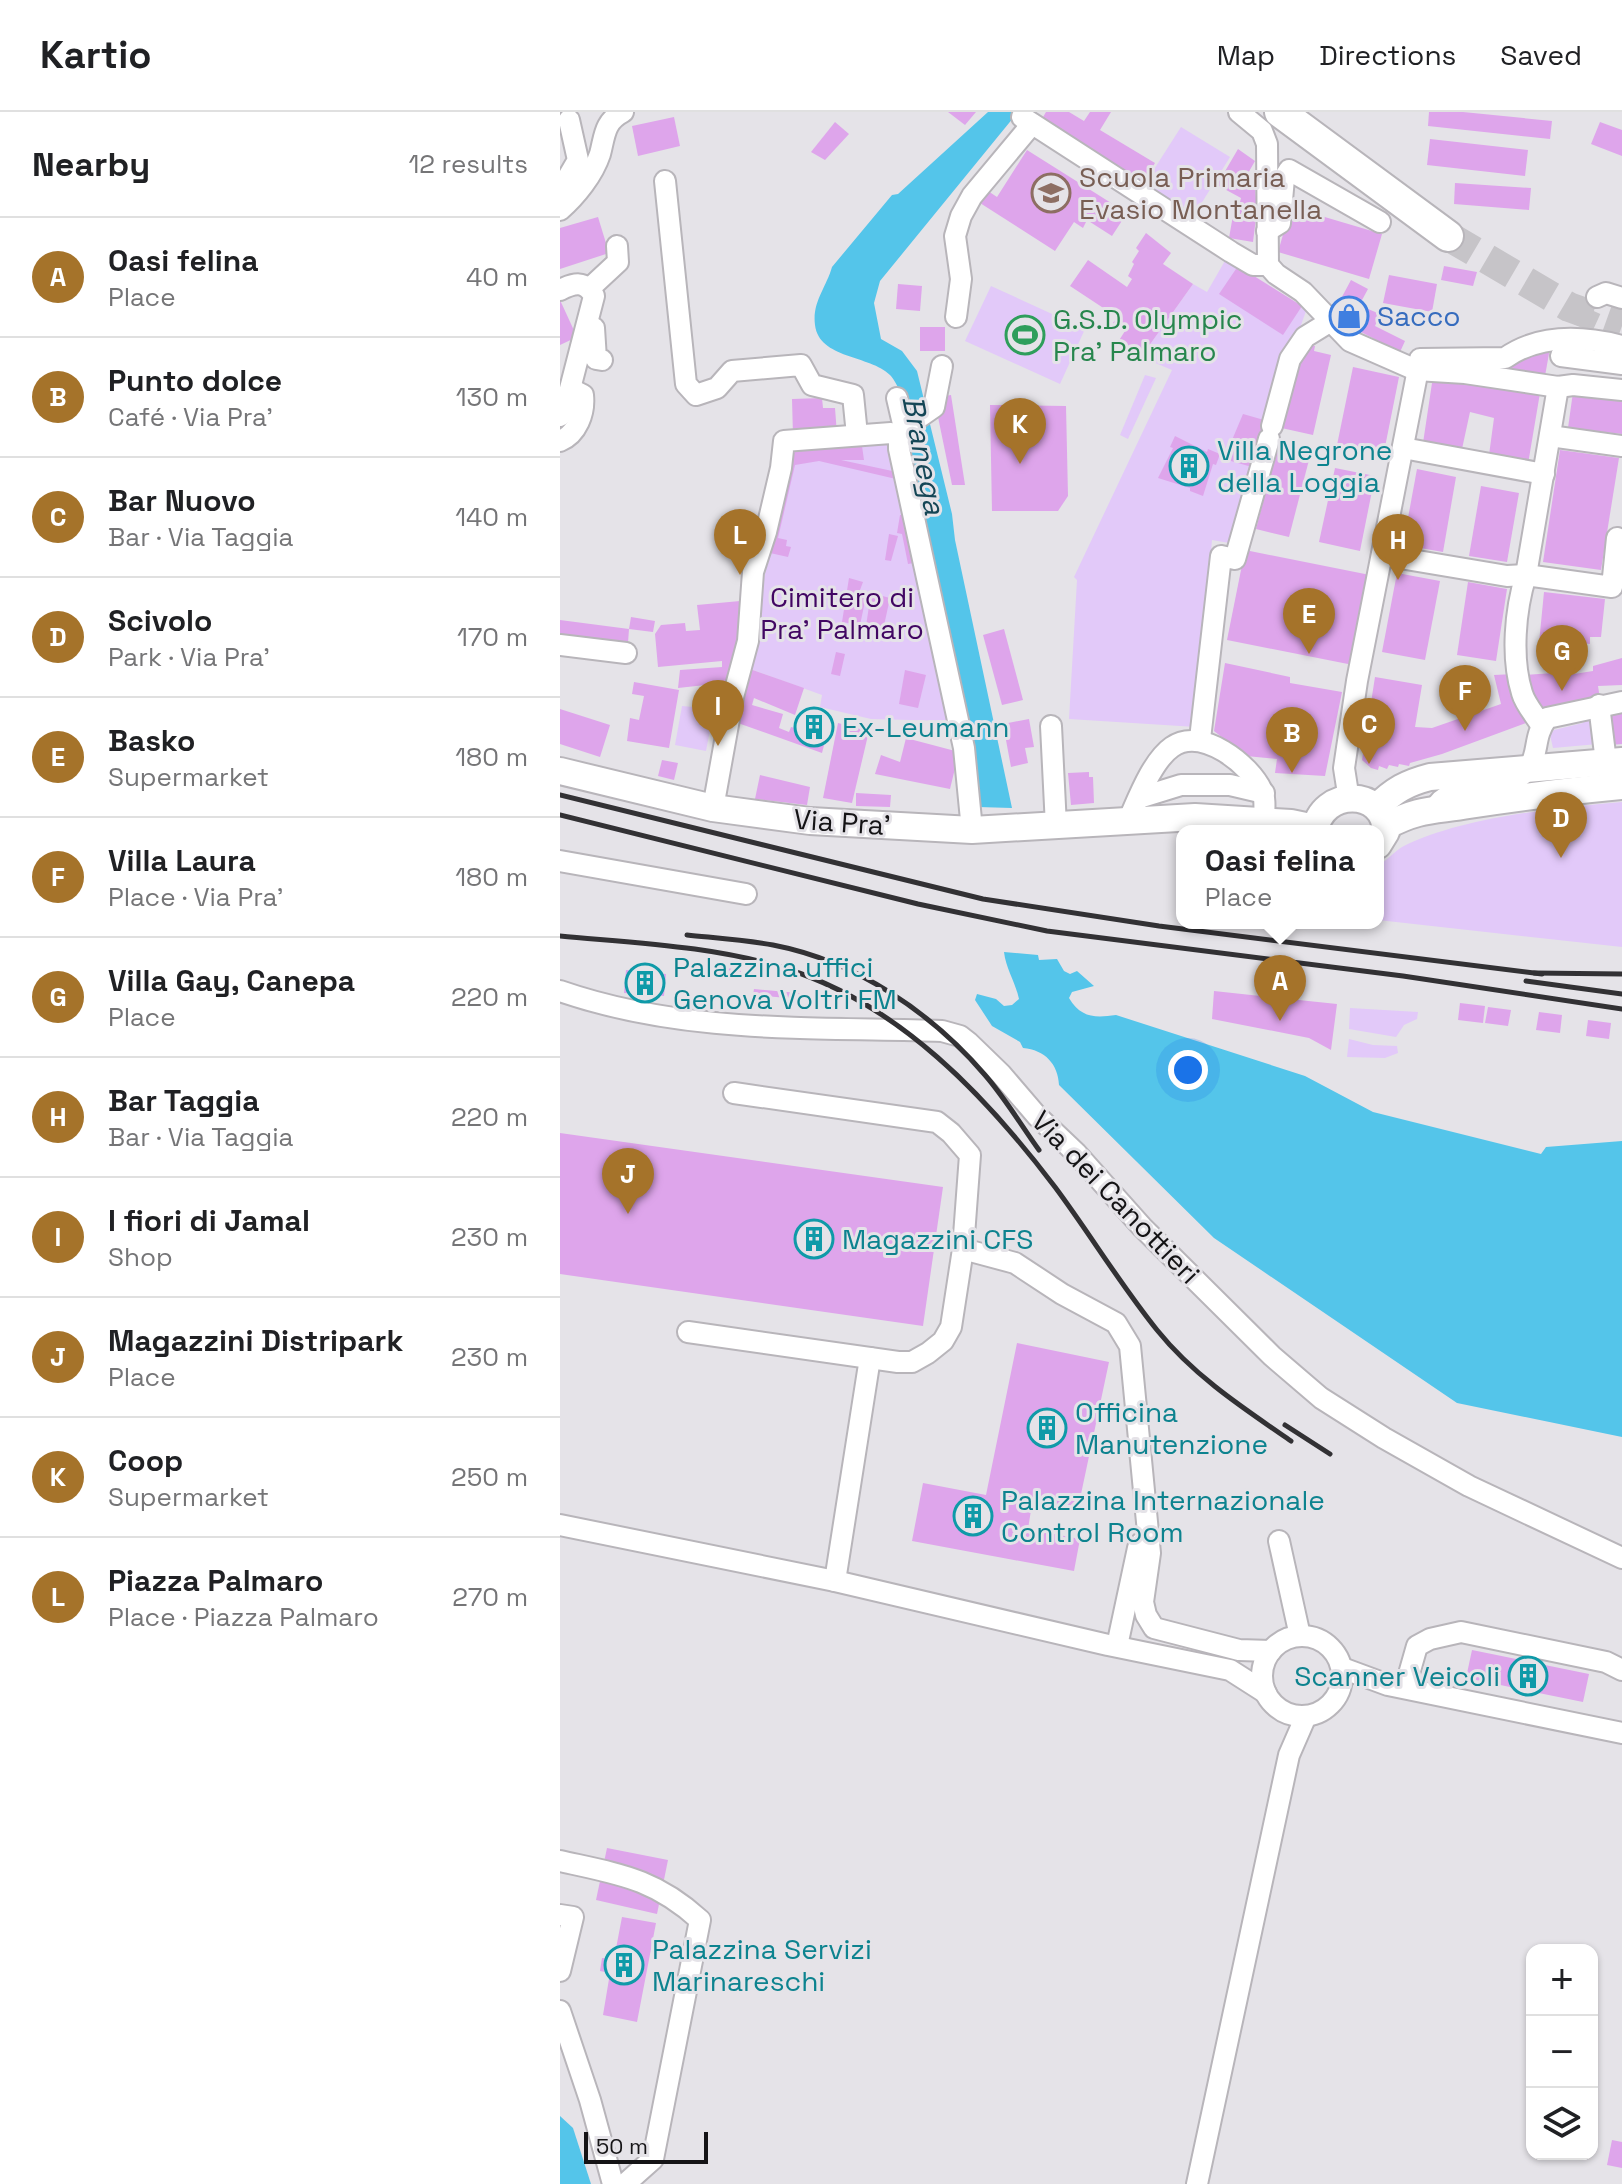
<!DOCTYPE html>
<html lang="en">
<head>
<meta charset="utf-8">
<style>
  body { margin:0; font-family:"Space Grotesk",sans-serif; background:#f2f2f2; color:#202124 }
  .controls { position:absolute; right:24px; bottom:24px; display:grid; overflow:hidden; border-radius:16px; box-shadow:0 2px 6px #0004 }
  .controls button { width:72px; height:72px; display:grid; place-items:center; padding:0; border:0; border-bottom:2px solid #e0e0e0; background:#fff; color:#202124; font:40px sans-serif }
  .scale { position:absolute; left:24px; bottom:20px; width:124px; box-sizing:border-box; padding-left:8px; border:4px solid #151416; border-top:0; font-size:22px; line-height:28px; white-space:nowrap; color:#151416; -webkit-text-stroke:6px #e5e3e8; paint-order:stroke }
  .you { position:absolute; left:628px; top:958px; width:28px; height:28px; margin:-20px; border:6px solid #fff; border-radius:50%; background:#1a73e8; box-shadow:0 0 0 12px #1a73e833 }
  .badge { display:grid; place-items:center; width:52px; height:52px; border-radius:50%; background:#a5732a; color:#fff; font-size:26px; font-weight:700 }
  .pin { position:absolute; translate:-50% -66px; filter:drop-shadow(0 2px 4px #0008) }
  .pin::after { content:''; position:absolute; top:42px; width:28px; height:24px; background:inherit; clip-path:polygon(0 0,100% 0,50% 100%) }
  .popup { position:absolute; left:616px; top:713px; width:208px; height:104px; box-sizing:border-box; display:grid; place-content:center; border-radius:16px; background:#fff; filter:drop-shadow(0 2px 6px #0005); font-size:26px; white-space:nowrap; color:#757577 }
  .popup b { font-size:30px; color:#202124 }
  .popup::after { content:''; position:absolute; left:50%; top:100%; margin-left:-16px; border:16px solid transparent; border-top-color:#fff }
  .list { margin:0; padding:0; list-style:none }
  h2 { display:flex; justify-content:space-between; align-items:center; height:104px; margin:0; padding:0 32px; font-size:34px }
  h2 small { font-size:26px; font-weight:400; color:#757577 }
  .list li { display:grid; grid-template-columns:52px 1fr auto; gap:24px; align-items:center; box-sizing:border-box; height:120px; padding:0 32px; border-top:2px solid #e0e0e0 }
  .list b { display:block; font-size:30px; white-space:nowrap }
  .list p { margin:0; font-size:26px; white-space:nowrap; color:#757577 }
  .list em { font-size:26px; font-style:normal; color:#757577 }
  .icon { flex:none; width:44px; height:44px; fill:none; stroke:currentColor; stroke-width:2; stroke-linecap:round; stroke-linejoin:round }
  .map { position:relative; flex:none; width:1062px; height:2072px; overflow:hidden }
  header { display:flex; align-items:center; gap:48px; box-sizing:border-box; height:112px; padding:0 40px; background:#fff; border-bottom:2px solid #e0e0e0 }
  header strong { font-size:38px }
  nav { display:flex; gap:44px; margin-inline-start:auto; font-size:28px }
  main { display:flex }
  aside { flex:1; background:#fff }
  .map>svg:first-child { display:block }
  .green { fill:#e2c9f9 }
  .water { fill:#54c5ea }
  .building { fill:#dea5eb }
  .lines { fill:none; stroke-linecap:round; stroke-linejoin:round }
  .minor-tunnel { stroke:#c6c4c8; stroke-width:20; stroke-dasharray:20 10; stroke-linecap:butt }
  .highway-tunnel { stroke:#c6c4c8; stroke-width:30; stroke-dasharray:30 15; stroke-linecap:butt }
  .minor-casing { stroke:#b8b5ba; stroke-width:24 }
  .major-casing { stroke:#b8b5ba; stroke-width:30 }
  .highway-casing { stroke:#b8b5ba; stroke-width:34 }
  .minor { stroke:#fff; stroke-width:20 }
  .major { stroke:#fff; stroke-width:26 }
  .highway { stroke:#fff; stroke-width:30 }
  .rail { stroke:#323134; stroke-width:5 }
  .labels { text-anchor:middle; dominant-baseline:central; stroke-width:6; stroke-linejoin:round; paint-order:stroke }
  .education-label { font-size:28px; fill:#785e54; stroke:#e5e3e8; text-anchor:start }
  .shop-label { font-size:28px; fill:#366cbe; stroke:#e5e3e8; text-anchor:start }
  .leisure-label { font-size:28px; fill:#27864d; stroke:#e5e3e8; text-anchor:start }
  .culture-label { font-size:28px; fill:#0d838f; stroke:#e5e3e8; text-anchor:start }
  .park-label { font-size:28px; fill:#420763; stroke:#e5e3e8 }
  .street-label { font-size:28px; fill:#151416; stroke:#e5e3e8 }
  .water-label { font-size:30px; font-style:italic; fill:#154656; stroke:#e5e3e8 }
</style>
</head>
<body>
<header>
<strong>Kartio</strong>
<nav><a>Map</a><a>Directions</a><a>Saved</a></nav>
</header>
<main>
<aside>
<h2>Nearby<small>12 results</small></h2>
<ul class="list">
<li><span class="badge">A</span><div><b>Oasi felina</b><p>Place</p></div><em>40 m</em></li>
<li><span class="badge">B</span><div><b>Punto dolce</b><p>Café · Via Pra'</p></div><em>130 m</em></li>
<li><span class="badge">C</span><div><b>Bar Nuovo</b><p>Bar · Via Taggia</p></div><em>140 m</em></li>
<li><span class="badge">D</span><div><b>Scivolo</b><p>Park · Via Pra'</p></div><em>170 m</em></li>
<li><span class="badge">E</span><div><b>Basko</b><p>Supermarket</p></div><em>180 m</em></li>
<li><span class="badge">F</span><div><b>Villa Laura</b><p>Place · Via Pra'</p></div><em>180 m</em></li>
<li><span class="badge">G</span><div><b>Villa Gay, Canepa</b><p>Place</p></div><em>220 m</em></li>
<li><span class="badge">H</span><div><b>Bar Taggia</b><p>Bar · Via Taggia</p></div><em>220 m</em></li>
<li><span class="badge">I</span><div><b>I fiori di Jamal</b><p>Shop</p></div><em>230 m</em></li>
<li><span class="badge">J</span><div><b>Magazzini Distripark</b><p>Place</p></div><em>230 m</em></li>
<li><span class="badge">K</span><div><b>Coop</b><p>Supermarket</p></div><em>250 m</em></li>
<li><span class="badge">L</span><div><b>Piazza Palmaro</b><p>Place · Piazza Palmaro</p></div><em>270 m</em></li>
</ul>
</aside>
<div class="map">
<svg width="1062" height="2072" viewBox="0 0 1062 2072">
  <rect width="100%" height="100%" fill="#e5e3e8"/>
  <g class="green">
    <path d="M621,15L670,45L633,105L584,73Z"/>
    <path d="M666,147L746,199L735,230L675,432L652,428L636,615L509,607L517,468L514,465L612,258L581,245L633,172L647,180Z"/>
    <path d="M431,174L525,217L500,272L405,229Z"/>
    <path d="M585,263L596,266L568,327L560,323Z"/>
    <path d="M330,325L390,609L311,607L260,595L262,583L185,555L233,332Z"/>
    <path d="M122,594L154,597L146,639L115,633Z"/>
    <path d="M1033,602L1038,632L993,636L990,623L994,618L1023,611L1024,605Z"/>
    <path d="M1062,690V835L818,808V754C827,748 834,740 842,735C901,705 996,696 1062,690Z"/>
    <path d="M790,896L858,900L857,907L844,913L836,925L789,917Z"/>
    <path d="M789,927L813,933L837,934L838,941L825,946L787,945Z"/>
  </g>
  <g class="water">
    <path d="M428,0H458L320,169L314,191L321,227L342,239L357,259L392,402L395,428L452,696L418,695L345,340C346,327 350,309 346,296C344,287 336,269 330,263C310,243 259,247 255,213C252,190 266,176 272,155L332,83L338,82Z"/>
    <path d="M444,840L478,843L479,848L497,847L504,859L510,862L517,859L534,874L512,880L509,886C521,906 535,906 556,903L745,964L813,1000L981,1042L986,1035L1062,1029V1325L897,1291L654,1126L499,973C498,952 485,938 463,936L460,930L432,914L415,888L417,882L436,887L444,894L452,893L459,887C455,869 446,857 444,840Z"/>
    <path d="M0,2004L13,2016L31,2072H0Z"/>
  </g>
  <g class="building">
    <path d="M388,0H416L405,13Z"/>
    <path d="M486,0H509L524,9L530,0H551L540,18L595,51L581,74L479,12Z"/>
    <path d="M869,0H903L992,9L990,27L868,14Z"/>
    <path d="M114,5L120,34L78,44L72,14Z"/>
    <path d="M275,10L289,22L265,48L251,40Z"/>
    <path d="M1040,10L1062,18V44L1031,32Z"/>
    <path d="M870,27L968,38L965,64L867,53Z"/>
    <path d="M678,37L695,49L683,70L695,75L697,98L693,130L669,126L675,92L679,94L681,86L657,73Z"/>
    <path d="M467,38L567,101L552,124L527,108L523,116L514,110L495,139L420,91L428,79L437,85Z"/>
    <path d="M895,71L971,76L969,98L894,92Z"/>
    <path d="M731,95L822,122L809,167L718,140Z"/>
    <path d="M38,105L49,141L0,157V116Z"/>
    <path d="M586,121L611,141L603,152L633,172L581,245L558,230L565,219L553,211L557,205L510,174L528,148L567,175L572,167L568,164L574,152L572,150L579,139L576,136Z"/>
    <path d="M678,154L742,194L723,223L659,182Z"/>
    <path d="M884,154L917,160L913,174L881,168Z"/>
    <path d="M829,163L877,172L872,200L823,191Z"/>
    <path d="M791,168L808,177L789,212L776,196Z"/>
    <path d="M338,172L362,174L360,199L336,197Z"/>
    <path d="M0,188L17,225L0,233Z"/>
    <path d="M808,197L820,202L815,214L845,229L840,240L799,219Z"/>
    <rect x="360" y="215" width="25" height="24"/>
    <path d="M743,232L755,234L754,239L771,243L753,323L717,315Z"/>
    <path d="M990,236L985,264L954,262L950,250Z"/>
    <path d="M793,255L839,265L824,340L777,333Z"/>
    <path d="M884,265L980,281L968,352L929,343L934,306L910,300L902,337L863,331L872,271Z"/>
    <path d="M1013,280L1062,286V322L1008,316Z"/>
    <path d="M391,283L405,373H392L378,305V285Z"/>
    <path d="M262,286L263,296H275L277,322L233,324L232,287Z"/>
    <path d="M430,293L506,294L508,384L498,399H432Z"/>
    <path d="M683,302L704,308L692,355L664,347Z"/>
    <path d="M615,324L647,340L648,337L660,342L656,353L653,352L643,384L630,379V376L598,366L613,336L610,335Z"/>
    <path d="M301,327L304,348H281L337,360L336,367L259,349L235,353L218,426L227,428L226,434L231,435L228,445L210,441L233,332Z"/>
    <path d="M1000,338L1059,346L1041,458L983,450Z"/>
    <path d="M716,340L749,348L729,425L696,417Z"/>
    <path d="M775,356L815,364L800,439L759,430Z"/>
    <path d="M857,357L896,365L883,440L843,433Z"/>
    <path d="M921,374L959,381L947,450L909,444Z"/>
    <path d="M184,402L197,418L183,436L166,424Z"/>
    <path d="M340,403H346L354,451L348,452L342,422L337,421Z"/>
    <path d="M329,422L338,424L331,449L325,448Z"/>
    <path d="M685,438L810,463L793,553L667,528Z"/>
    <path d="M837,461L880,469L865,548L822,540Z"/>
    <path d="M289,466L303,470L300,478L307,480L300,513L282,510Z"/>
    <path d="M908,470L947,477L936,549L897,543Z"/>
    <path d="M984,480L1045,487L1041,525H1030V532L1013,530L1012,535L979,531Z"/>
    <path d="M311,481L330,486L323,518L306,514Z"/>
    <path d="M180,489L183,522L180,548H172L173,570L118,576L120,558L162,555V549L98,555L95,522L101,513L125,511L126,519L140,518L137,493Z"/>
    <path d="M71,505L95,509L93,520L69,517L68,531L0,525V508L69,517Z"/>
    <path d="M444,517L463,588L442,593L423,523Z"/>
    <path d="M276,540L285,542L280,564L271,562Z"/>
    <path d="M1062,546V573L1038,574L1040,587L979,601L962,563L994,561L995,565L1033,559V554Z"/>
    <path d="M665,551L730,565V571L782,580L765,664L715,661L717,647L686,644L654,619Z"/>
    <path d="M190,557L244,576L235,603L194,586L192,593L223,602L219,616L229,620L231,615L239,617L241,607L269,614L262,641L175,610Z"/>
    <path d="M345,558L366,563L358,596L339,592Z"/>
    <path d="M954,562L974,608L882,642L850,651L849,654L839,652L838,655L829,653L827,657L819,654L818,658L811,656L802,648L815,565L862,573L855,615L872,616L941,592L934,563Z"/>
    <path d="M74,570L119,578L109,636L67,629L70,606L79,608L84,584L72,582Z"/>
    <path d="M0,597L50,613L40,645L0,632Z"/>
    <path d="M1062,600V632L1050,633L1046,602Z"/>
    <path d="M469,607L474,635L465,636L468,651L451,655L443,612Z"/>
    <path d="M278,611L309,619L292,691L263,686Z"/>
    <path d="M346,626L399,640L390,677L315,662L321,643L340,650Z"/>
    <path d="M102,648L118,651L114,668L98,664Z"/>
    <path d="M529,660V665H533L534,691L511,693L508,661Z"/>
    <path d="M200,663L250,675L247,693L195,687Z"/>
    <path d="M296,681L331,683L330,695L296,694Z"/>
    <path d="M158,855L181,858L180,868L157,865Z"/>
    <path d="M66,858L106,862L104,884L64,881Z"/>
    <path d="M194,877L250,882V888L193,883Z"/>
    <path d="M654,879L777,892L771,938L749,926L652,907Z"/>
    <path d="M900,891L925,894L923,911L898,908Z"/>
    <path d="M928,895L951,898L948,914L925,911Z"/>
    <path d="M979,900L1002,903L1000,921L976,918Z"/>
    <path d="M1028,908L1051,911L1049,927L1026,924Z"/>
    <path d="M0,1021L383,1075L363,1214L0,1162Z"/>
    <path d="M457,1231L549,1250L517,1401L472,1392L468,1417L520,1427L514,1459L352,1429L363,1371L426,1383Z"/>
    <path d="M912,1538L1029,1562L1023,1590L906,1566Z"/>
    <path d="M47,1736L108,1748L97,1802L36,1788Z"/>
    <path d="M62,1805L96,1811L77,1910L43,1903L50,1861L40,1859L42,1846L54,1847Z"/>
    <path d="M1052,2028L1062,2030V2056L1047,2053Z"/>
  </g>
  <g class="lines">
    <path class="minor-tunnel" d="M1023,216L1037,185"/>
    <path class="highway-tunnel" d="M888,124L1009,195L1062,214"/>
    <g class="minor-casing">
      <g id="minor">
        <path d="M679,0L702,19L707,32L708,153L716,162L743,180L790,229L856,258L905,261L998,275L1013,273L1062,278"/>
        <path d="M462,5L671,140L693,153H708"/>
        <path d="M105,69L126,272L136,283L157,276L172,259L241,253L252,273L293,283L297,323"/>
        <path d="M0,79L18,48L9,8"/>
        <path d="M0,98C16,84 33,63 40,42C45,23 44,10 63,0"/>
        <path d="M707,119L720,111L724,66L729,58L820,110"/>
        <path d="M30,176L58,150L57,134"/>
        <path d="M0,178C14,171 25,168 34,184L5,296L0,304"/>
        <path d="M1037,185L1046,181L1062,186"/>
        <path d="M396,205L401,167L395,124L401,104L412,84L472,12"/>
        <path d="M34,216L36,247L42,248"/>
        <path d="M1001,244L1062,252"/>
        <path d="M337,286L344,316L339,326V337L404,636L412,718"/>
        <path d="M712,314L730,247L745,225L771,209"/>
        <path d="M344,316L374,295L382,254"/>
        <path d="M990,324L1062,334"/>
        <path d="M0,329C17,322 25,301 23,283L11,277"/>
        <path d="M843,336L984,362"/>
        <path d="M822,443L947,464L966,463L1052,475L1057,426"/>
        <path d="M0,533L66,541"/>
        <path d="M1039,593L1046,650"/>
        <path d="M981,613C975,603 965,592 962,581C951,546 955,498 966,463L998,275"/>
        <path d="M491,614L496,714"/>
        <path d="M640,627L661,444L675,447L709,327"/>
        <path d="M579,686L621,673H670L704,681"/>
        <path d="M789,688L784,656L797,569L860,247L945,246C979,222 1023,224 1062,234"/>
        <path d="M153,696L173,585L188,529L193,460L206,420L221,356L224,329L331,321L339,326"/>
        <path d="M875,697C886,672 923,682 945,673C988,654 967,633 987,606L1062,590"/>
        <path d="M568,709C578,687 592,649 612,635C641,614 690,652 702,679C706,687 704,700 704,709"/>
        <path d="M0,749L186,782"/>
        <path d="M0,879C124,922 253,915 382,919L400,924L409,931L441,962L477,1004L516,1041L582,1115L712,1244L761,1286L824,1326L909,1374L1062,1446"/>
        <path d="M403,1137L455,1151L502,1182L556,1211L570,1234L590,1441L583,1490L586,1503L594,1516L679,1538L711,1539"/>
        <path d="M128,1220L338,1250H352L368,1241L383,1229L391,1215L403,1137L410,1043L391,1021L377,1010L174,981"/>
        <path d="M0,1413L275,1469L548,1533L670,1558L706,1581"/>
        <path d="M719,1429L740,1524"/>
        <path d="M275,1469L310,1246"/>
        <circle cx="742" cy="1564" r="40"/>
        <path d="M557,1534L578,1436L582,1430"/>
        <path d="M782,1556L828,1573L1062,1621"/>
        <path d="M845,1576L857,1534L870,1527L901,1520L1046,1550L1062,1558"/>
        <path d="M0,1749C58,1762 94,1766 140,1808L93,2047L65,2072"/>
        <path d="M0,1803L13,1805L0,1859"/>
        <path d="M0,1899L30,1988L53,2072"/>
        <path d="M637,2072L729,1643L746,1604"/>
      </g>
    </g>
    <g class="major-casing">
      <g id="major">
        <path d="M0,659L153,696L250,709L412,718L635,705L731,711L755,716"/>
        <path d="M817,695C834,678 847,671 870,665L1062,649"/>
        <path d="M826,714C860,696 874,699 909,693C960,685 1010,679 1062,674"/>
        <path d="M755,719C761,676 825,675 826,720L818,733"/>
      </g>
    </g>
    <g class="highway-casing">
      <path id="highway" d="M720,0L888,124"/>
    </g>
    <use href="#minor" class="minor"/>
    <use href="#major" class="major"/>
    <use href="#highway" class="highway"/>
    <g class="rail">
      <path d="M0,683L423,787L599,814L982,862"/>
      <path d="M0,703L358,792L487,819L843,864L1062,897"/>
      <path d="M127,823C156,826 185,828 213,833C296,849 371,900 425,963C445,986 461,1013 479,1038"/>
      <path d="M0,824C75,831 155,834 227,857C339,892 426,984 495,1075C530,1122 560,1172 597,1218C634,1264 683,1296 731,1329"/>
      <path d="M974,861L1062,862"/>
      <path d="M966,869L1062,882"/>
      <path d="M725,1313L770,1342"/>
    </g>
  </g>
  <defs>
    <g id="school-ring" transform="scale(2)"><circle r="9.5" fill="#e5e3e8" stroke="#8d6e63" stroke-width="1.5"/><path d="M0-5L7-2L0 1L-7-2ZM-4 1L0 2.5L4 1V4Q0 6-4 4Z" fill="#8d6e63"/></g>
    <g id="shop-ring" transform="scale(2)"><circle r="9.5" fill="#e5e3e8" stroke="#3f7fe0" stroke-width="1.5"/><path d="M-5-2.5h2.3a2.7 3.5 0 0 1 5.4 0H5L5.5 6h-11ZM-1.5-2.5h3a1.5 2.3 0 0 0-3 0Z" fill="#3f7fe0"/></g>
    <g id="stadium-ring" transform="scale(2)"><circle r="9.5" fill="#e5e3e8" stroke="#2e9e5b" stroke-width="1.5"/><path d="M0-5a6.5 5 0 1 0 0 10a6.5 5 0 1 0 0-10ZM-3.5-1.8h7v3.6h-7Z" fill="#2e9e5b"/></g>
    <g id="building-ring" transform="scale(2)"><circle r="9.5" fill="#e5e3e8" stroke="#0f9aa8" stroke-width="1.5"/><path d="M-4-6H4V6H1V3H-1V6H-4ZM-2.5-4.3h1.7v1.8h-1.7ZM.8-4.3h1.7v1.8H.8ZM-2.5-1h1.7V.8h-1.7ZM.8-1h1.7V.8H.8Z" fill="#0f9aa8"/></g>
  </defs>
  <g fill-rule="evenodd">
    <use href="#school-ring" x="491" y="81"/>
    <use href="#shop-ring" x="789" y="204"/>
    <use href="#stadium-ring" x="465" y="223"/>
    <use href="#building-ring" x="629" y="354"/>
    <use href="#building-ring" x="254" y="615"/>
    <use href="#building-ring" x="85" y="871"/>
    <use href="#building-ring" x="254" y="1127"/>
    <use href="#building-ring" x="487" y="1316"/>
    <use href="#building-ring" x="413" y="1404"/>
    <use href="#building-ring" x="968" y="1564"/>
    <use href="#building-ring" x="64" y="1853"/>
  </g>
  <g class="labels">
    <g class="education-label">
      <text x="519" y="65">Scuola Primaria<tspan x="519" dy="32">Evasio Montanella</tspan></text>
    </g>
    <g class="shop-label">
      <text x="817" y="204">Sacco</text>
    </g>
    <g class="leisure-label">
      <text x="493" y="207">G.S.D. Olympic<tspan x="493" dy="32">Pra' Palmaro</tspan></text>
    </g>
    <g class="culture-label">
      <text x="657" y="338">Villa Negrone<tspan x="657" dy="32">della Loggia</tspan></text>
      <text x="282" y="615">Ex-Leumann</text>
      <text x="113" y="855">Palazzina uffici<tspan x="113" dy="32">Genova Voltri FM</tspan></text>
      <text x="282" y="1127">Magazzini CFS</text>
      <text x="515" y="1300">Officina<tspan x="515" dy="32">Manutenzione</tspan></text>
      <text x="441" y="1388">Palazzina Internazionale<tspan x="441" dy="32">Control Room</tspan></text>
      <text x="940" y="1564" text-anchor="end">Scanner Veicoli</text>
      <text x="92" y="1837">Palazzina Servizi<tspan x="92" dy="32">Marinareschi</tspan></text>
    </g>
    <g class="park-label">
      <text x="282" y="485">Cimitero di<tspan x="282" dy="32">Pra' Palmaro</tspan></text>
    </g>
    <g class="street-label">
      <text transform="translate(282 710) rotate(4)">Via Pra'</text>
      <text transform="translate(556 1085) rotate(46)">Via dei Canottieri</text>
    </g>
    <g class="water-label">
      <text transform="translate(364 343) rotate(79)">Branega</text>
    </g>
  </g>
</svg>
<div class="controls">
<button>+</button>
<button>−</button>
<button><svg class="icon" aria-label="layers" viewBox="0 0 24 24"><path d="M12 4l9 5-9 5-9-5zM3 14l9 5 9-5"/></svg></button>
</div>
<div class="scale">50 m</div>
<div class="you"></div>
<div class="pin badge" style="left:720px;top:909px">A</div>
<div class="popup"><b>Oasi felina</b>Place</div>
<div class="pin badge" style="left:732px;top:661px">B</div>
<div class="pin badge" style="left:809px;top:652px">C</div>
<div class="pin badge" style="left:1001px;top:746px">D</div>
<div class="pin badge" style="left:749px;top:542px">E</div>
<div class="pin badge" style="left:905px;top:619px">F</div>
<div class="pin badge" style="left:1002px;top:579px">G</div>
<div class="pin badge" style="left:838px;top:468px">H</div>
<div class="pin badge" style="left:158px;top:634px">I</div>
<div class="pin badge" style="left:68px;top:1102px">J</div>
<div class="pin badge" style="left:460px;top:352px">K</div>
<div class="pin badge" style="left:180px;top:463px">L</div>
</div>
</main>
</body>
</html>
